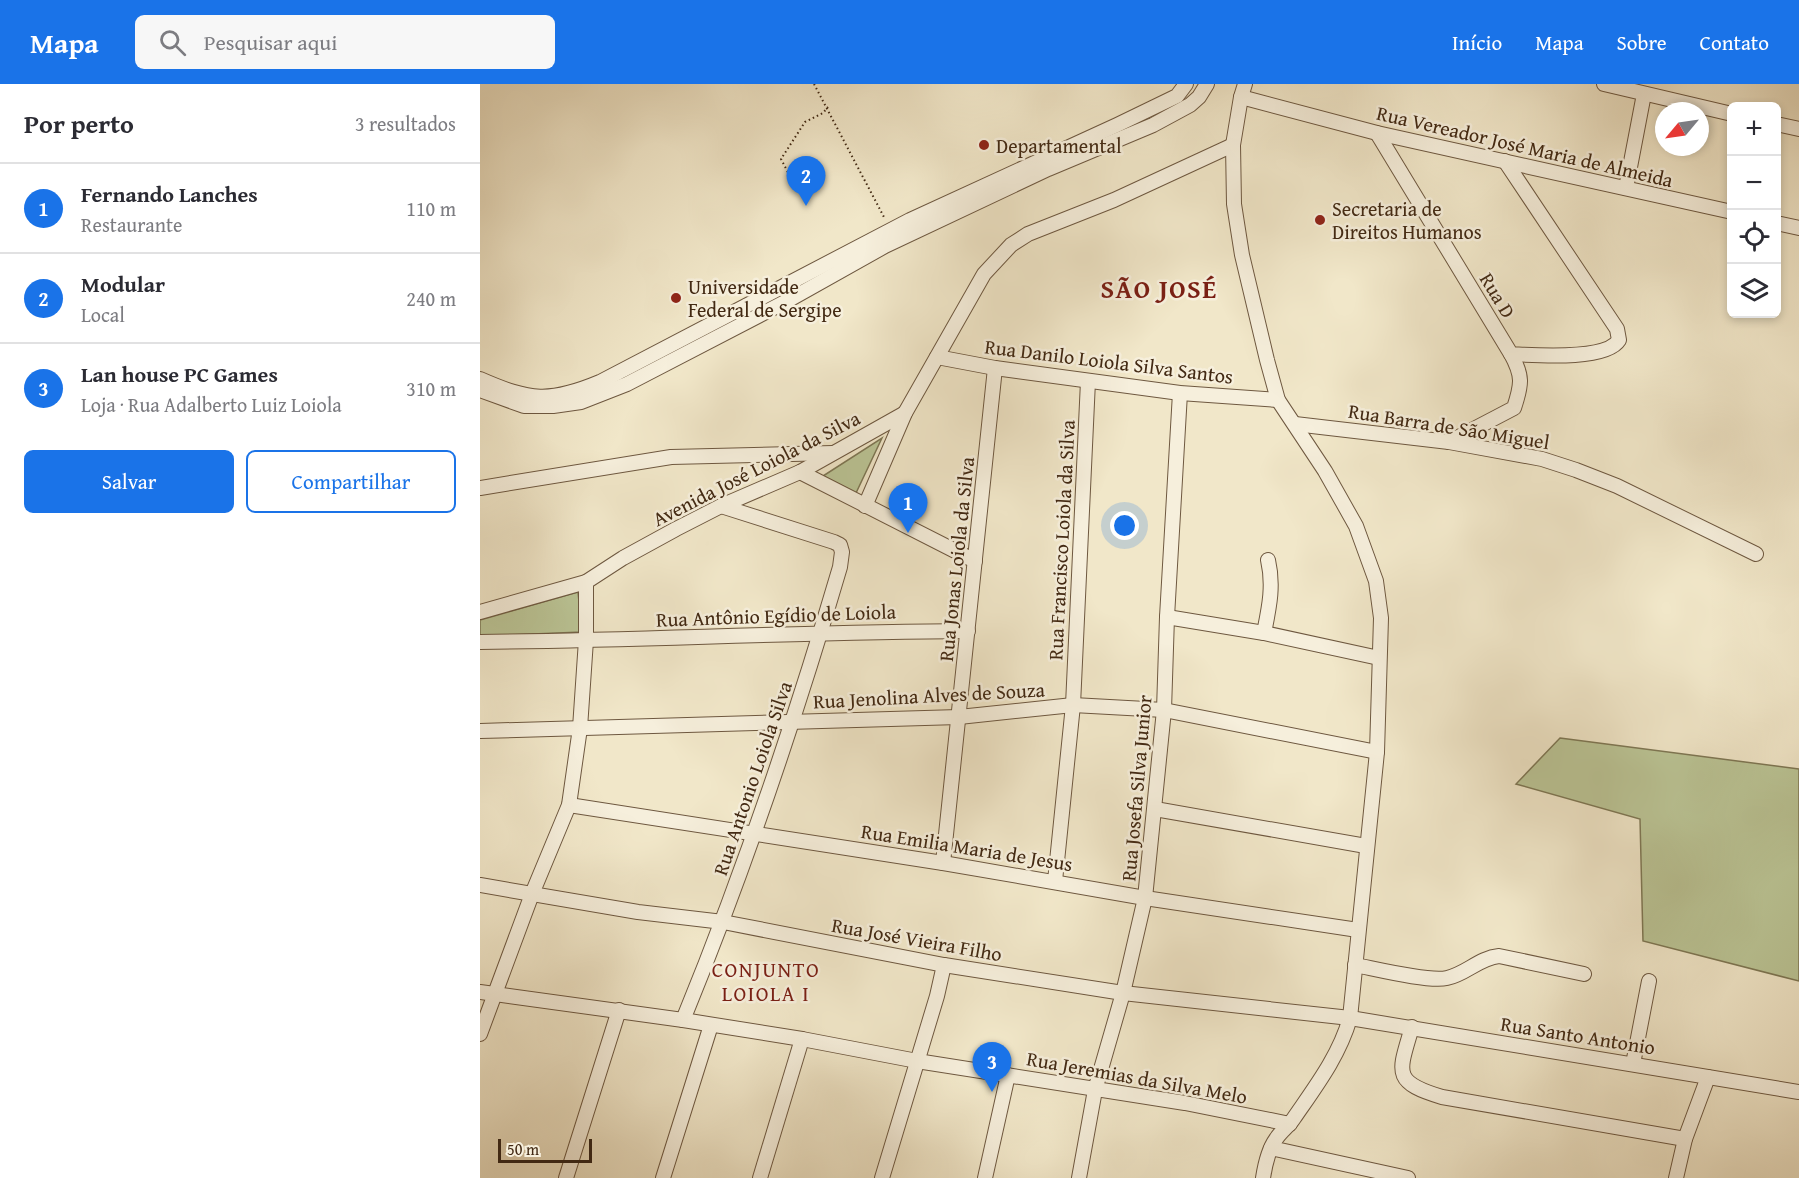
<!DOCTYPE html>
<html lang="pt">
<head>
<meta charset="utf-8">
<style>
  body { margin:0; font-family:"Gentium Book Plus",serif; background:#f7f7f7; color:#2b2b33 }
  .controls { position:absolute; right:18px; top:18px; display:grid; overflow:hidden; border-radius:9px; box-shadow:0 3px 9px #0003 }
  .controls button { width:54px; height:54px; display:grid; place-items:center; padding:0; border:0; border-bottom:2px solid #e1e1e2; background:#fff; color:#2b2b33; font:30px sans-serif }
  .compass { position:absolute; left:1175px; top:18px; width:54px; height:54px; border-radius:50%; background:#fff; box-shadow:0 3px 9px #0003; rotate:241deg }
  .scale { position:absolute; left:18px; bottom:15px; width:94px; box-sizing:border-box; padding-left:6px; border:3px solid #422913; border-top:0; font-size:16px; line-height:21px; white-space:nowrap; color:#422913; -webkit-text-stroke:4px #f6efdc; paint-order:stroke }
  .you { position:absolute; left:645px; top:442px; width:21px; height:21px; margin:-15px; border:4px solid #fff; border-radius:50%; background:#1a73e8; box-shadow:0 0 0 9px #1a73e833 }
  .badge { display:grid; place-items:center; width:39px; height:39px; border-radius:50%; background:#1a73e8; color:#fff; font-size:20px; font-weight:700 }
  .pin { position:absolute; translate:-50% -50px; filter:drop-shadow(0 2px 3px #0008) }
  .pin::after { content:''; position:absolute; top:32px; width:21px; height:18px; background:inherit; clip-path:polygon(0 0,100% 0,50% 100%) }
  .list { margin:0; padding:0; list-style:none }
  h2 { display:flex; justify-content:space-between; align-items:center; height:78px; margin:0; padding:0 24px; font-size:26px }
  h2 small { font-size:20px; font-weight:400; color:#7c7c81 }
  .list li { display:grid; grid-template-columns:39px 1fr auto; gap:18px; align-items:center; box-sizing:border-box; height:90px; padding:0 24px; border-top:2px solid #e1e1e2 }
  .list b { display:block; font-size:22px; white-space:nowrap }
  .list p { margin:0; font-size:20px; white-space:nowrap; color:#7c7c81 }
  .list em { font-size:20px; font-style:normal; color:#7c7c81 }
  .actions { display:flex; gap:12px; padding:18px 24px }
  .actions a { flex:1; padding:14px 0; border:2px solid #1a73e8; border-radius:9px; text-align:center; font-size:21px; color:#1a73e8 }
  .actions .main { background:#1a73e8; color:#fff }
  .icon { flex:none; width:33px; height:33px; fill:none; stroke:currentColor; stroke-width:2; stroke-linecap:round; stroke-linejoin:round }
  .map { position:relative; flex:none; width:1319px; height:1094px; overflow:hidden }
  header { display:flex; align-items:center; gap:36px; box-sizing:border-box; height:84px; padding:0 30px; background:#1a73e8; color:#fff }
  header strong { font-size:28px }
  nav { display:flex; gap:33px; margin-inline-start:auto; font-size:21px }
  .search { width:420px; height:54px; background:#f7f7f7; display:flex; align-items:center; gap:15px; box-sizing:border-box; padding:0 21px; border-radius:9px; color:#7c7c81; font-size:22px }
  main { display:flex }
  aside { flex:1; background:#fff }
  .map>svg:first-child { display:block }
  .green { fill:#bbc596; stroke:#7e7754; stroke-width:1.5 }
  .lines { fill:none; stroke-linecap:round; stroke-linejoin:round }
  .minor-casing { stroke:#6e5840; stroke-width:16 }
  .path { stroke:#422913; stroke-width:2; stroke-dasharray:1.5 3; stroke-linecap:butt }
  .minor { stroke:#f6efdc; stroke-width:14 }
  .poi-dot { fill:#8f2418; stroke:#f6efdc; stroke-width:2 }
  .labels { text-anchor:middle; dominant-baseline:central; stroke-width:5; stroke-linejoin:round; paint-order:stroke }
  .poi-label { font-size:20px; fill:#422913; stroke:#f6efdc; text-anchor:start }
  .street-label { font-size:20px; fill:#422913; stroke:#f6efdc }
  .neighbourhood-label { font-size:21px; letter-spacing:1.5px; fill:#7a1f14; stroke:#f6efdc }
  .district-label { font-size:26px; font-weight:bold; letter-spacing:1.5px; fill:#7a1f14; stroke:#f6efdc }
</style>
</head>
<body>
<header>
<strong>Mapa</strong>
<div class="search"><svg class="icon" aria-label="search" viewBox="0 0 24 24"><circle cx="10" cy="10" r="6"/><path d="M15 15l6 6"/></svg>Pesquisar aqui</div>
<nav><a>Início</a><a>Mapa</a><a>Sobre</a><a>Contato</a></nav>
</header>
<main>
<aside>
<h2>Por perto<small>3 resultados</small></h2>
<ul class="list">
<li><span class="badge">1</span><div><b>Fernando Lanches</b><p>Restaurante</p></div><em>110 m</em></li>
<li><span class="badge">2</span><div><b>Modular</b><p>Local</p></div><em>240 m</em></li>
<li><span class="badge">3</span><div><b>Lan house PC Games</b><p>Loja · Rua Adalberto Luiz Loiola</p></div><em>310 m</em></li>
</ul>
<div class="actions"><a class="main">Salvar</a><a>Compartilhar</a></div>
</aside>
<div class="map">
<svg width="1319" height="1094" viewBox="0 0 1319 1094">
  <rect width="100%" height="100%" fill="#f1e7c9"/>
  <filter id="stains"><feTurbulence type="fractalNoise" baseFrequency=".00333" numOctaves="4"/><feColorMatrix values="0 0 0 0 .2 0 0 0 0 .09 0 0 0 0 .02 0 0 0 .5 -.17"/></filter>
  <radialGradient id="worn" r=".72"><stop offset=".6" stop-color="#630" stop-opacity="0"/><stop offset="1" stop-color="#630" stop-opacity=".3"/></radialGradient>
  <g class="green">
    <path d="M402,354L376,409L343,392Z"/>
    <path d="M98,508L102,548L0,552V536Z"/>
    <path d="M1080,654L1319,685V897L1163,857L1160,735L1036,700Z"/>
  </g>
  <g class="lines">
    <g class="minor-casing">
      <g id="minor">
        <path d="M765,0L761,13L753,61L754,120L762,171L787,276L798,316L845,387L876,442L896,497L901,534L897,668L870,934C859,972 836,1002 814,1034C809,1042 801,1047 796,1055C788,1066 785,1081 783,1094"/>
        <path d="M1124,0L1252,30"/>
        <path d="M761,13L897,49L1252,128"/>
        <path d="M1296,40L1319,45"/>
        <path d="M897,49L1031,270C1054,271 1126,277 1139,256L1137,245L1025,77"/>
        <path d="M1146,104L1164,10"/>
        <path d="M1296,139L1319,144"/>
        <path d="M457,273L515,284L700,309L798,316"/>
        <path d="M0,295C50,317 70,319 120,298L430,136L637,41L697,12L706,0"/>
        <path d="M0,306L44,322H73L101,318L147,300L307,217L405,162L568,85L673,41L710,21L719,13L727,0"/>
        <path d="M815,340L969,358L1062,375L1096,386L1137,402L1276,470"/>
        <path d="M969,358L1034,324C1042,300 1043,292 1031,270"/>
        <path d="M320,388L495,477"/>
        <path d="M0,404L191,373L353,369"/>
        <path d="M385,422L425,329L504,190L531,161L548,150L634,116L753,61"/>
        <path d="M0,528L106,498L143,474L196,445L241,422L320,388L425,329"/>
        <path d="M687,533L784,549L899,574"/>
        <path d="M784,549C789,524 794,502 788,476"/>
        <path d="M0,558C163,556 325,548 488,547"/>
        <path d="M0,647L479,633L593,621L684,626L897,668"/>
        <path d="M89,721L463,779L665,814L878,846"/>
        <path d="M675,725L886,762"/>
        <path d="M463,779L515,284"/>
        <path d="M575,797L593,621L608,297"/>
        <path d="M0,801L158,828L243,838L464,881L643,909L870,934L1319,1008"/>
        <path d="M875,881C896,885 948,898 967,894C986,890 999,874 1019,872L1104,890"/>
        <path d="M0,908L203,936L322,955L437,977L705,1019L810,1040"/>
        <path d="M203,936C264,787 315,636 360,483L362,468L360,461L354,458L241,422"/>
        <path d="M932,943C919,988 911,998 962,1013L1205,1055"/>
        <path d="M0,950L52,810L89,721L100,644L106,556V498"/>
        <path d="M1153,980L1169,897"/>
        <path d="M791,1064L928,1094"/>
        <path d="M86,1094L139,926"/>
        <path d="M183,1094L231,941"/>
        <path d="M280,1094L322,955"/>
        <path d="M402,1094L457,912L464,881"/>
        <path d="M505,1094L528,991"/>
        <path d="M599,1094L615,1006L643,909L665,814L684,626L687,533L700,309"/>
        <path d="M1196,1094L1205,1055L1228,993"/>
      </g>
    </g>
    <g class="path">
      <path d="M334,0L405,135"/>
      <path d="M312,96L301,75L325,38L343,29L348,23"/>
    </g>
    <use href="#minor" class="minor"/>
  </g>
  <g class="poi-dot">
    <circle cx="504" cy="61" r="6"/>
    <circle cx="840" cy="136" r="6"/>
    <circle cx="196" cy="214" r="6"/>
  </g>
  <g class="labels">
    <g class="poi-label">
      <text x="516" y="61">Departamental</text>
      <text x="852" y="124">Secretaria de<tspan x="852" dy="23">Direitos Humanos</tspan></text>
      <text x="208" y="202">Universidade<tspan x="208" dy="23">Federal de Sergipe</tspan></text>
    </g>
    <g class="street-label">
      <text transform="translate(1045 62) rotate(13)">Rua Vereador José Maria de Almeida</text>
      <text transform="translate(1018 211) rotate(59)">Rua D</text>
      <text transform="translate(629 277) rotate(7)">Rua Danilo Loiola Silva Santos</text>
      <text transform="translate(969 342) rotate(9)">Rua Barra de São Miguel</text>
      <text transform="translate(276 384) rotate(-27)">Avenida José Loiola da Silva</text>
      <text transform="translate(581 456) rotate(-87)">Rua Francisco Loiola da Silva</text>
      <text transform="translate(476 475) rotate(-84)">Rua Jonas Loiola da Silva</text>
      <text transform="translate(296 531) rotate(-2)">Rua Antônio Egídio de Loiola</text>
      <text transform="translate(449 611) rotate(-3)">Rua Jenolina Alves de Souza</text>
      <text transform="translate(272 694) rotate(-71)">Rua Antonio Loiola Silva</text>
      <text transform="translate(656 704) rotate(-85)">Rua Josefa Silva Junior</text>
      <text transform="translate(487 763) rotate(9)">Rua Emilia Maria de Jesus</text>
      <text transform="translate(437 855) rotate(10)">Rua José Vieira Filho</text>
      <text transform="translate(1098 951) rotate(9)">Rua Santo Antonio</text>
      <text transform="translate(657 993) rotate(10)">Rua Jeremias da Silva Melo</text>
    </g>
    <g class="neighbourhood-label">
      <text x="286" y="885">CONJUNTO<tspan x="286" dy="24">LOIOLA I</tspan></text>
    </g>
    <g class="district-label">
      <text x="679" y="204">SÃO JOSÉ</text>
    </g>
  </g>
  <rect width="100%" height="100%" filter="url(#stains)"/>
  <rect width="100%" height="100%" fill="url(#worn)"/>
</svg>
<div class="controls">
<button>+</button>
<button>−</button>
<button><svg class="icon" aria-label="locate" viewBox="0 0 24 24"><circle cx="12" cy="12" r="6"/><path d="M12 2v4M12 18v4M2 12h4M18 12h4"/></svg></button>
<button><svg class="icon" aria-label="layers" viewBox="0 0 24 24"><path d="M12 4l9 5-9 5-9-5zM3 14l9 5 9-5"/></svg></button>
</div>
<svg class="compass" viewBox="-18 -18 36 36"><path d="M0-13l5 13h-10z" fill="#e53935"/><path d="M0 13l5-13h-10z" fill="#7c7c81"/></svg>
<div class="scale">50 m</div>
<div class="you"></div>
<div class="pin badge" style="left:428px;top:449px">1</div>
<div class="pin badge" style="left:326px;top:122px">2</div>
<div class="pin badge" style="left:512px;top:1008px">3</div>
</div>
</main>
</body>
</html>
